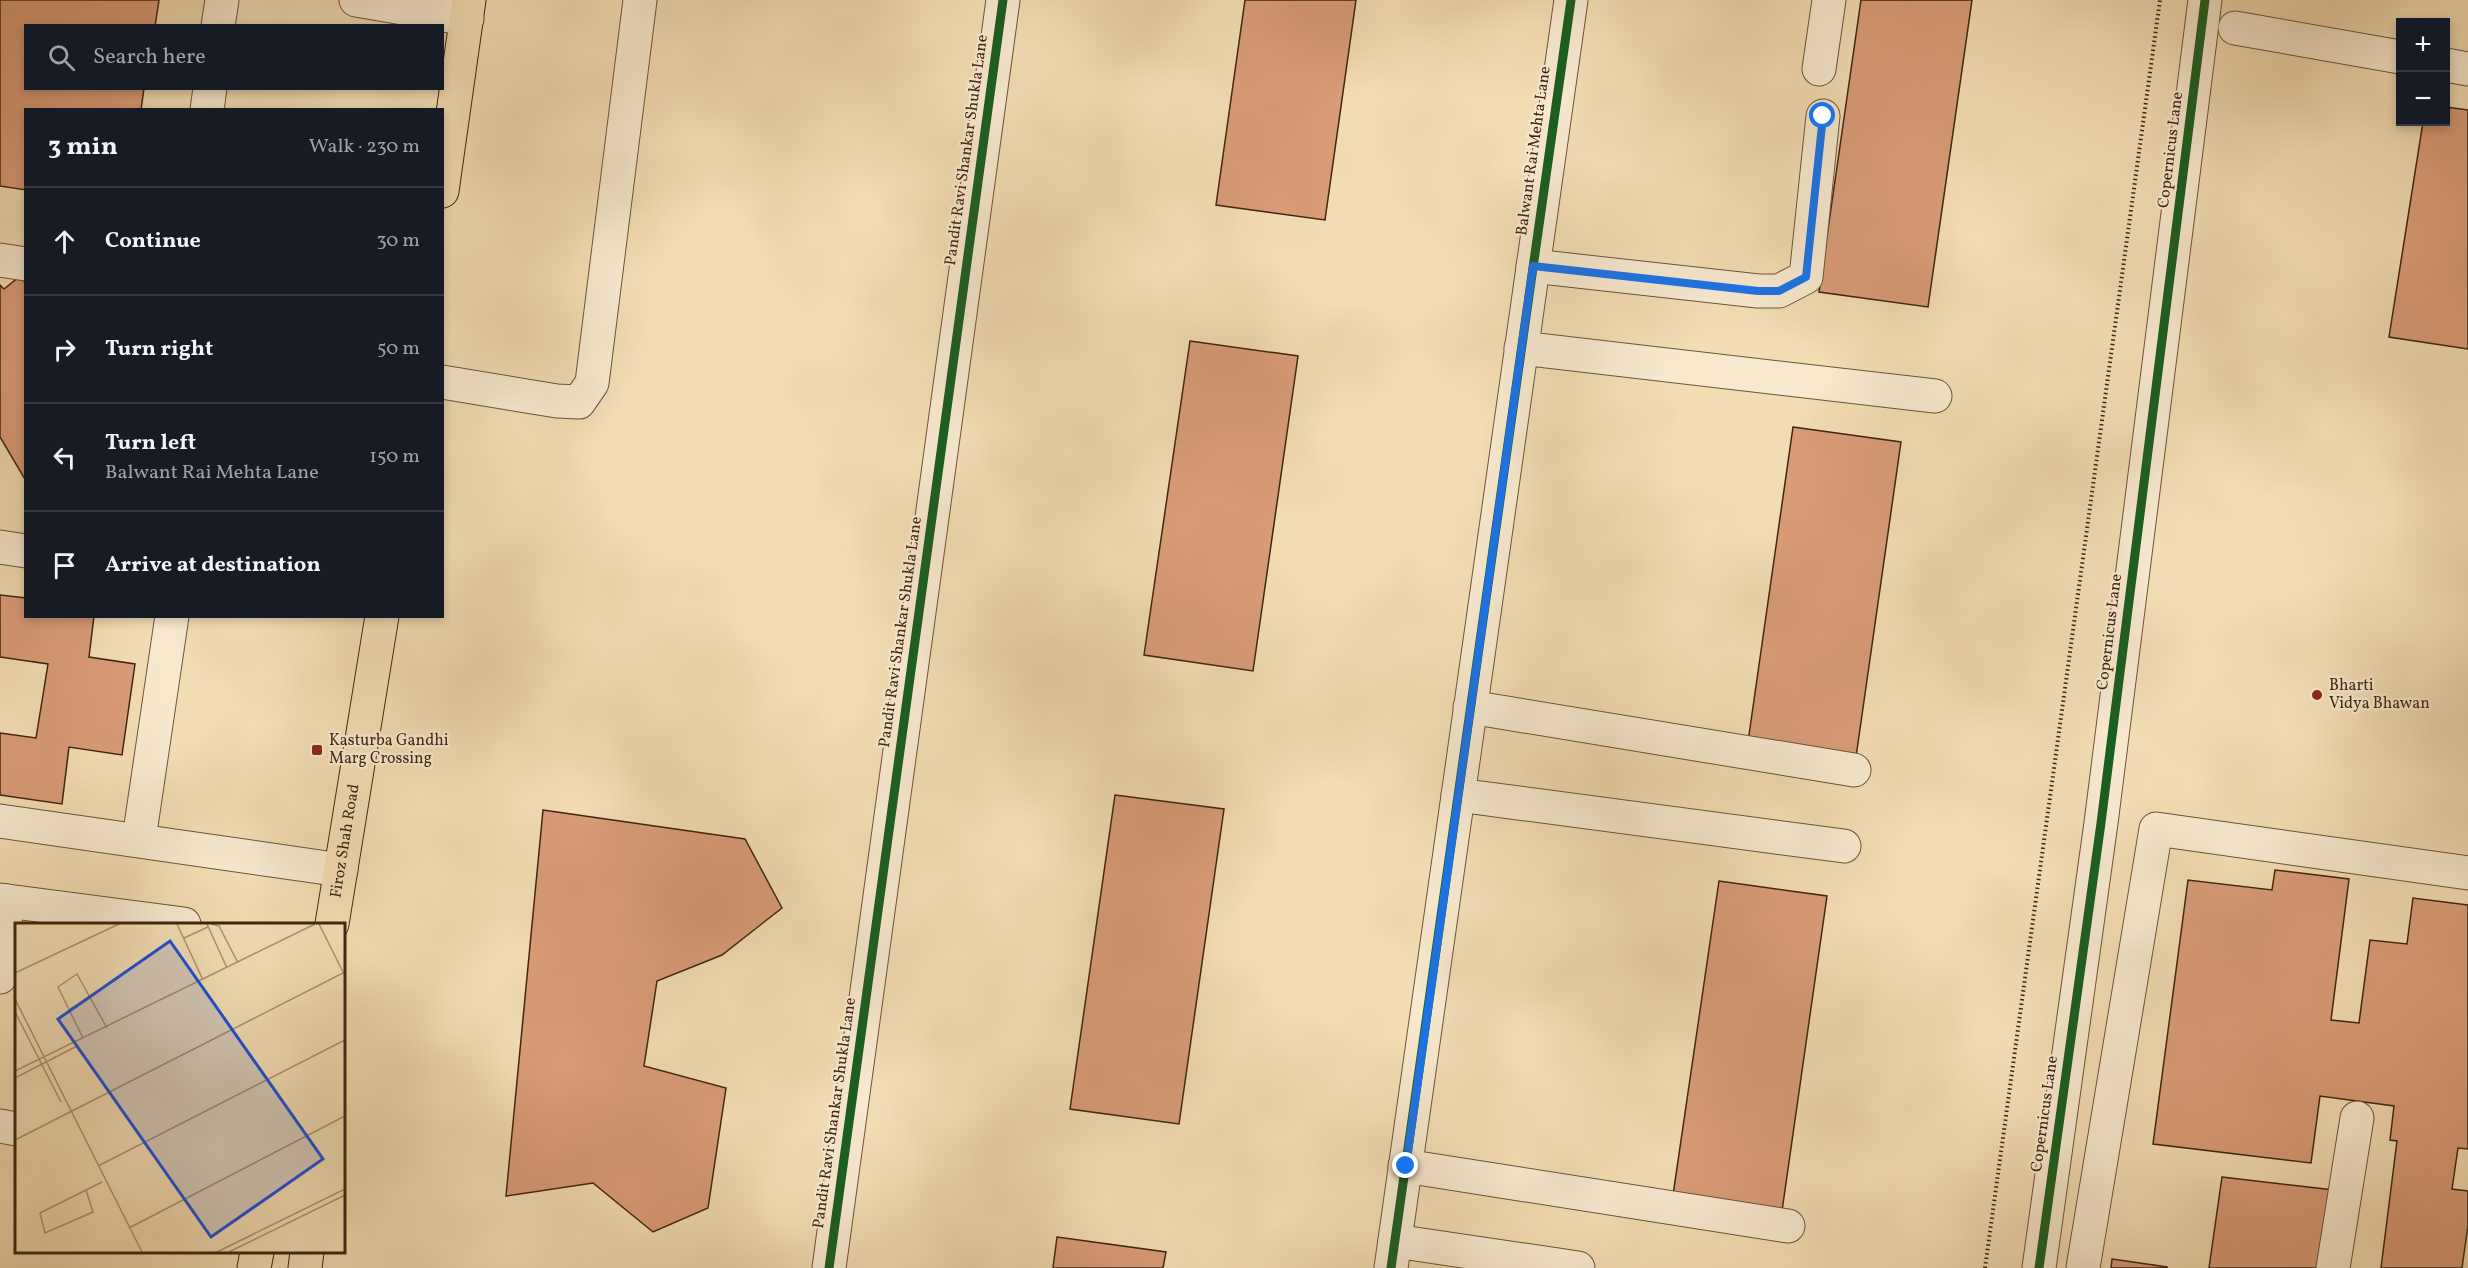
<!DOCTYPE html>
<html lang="en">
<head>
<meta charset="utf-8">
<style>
  body { margin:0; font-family:Vollkorn,serif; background:#20242c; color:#f1f3f6 }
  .controls { position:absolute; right:18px; top:18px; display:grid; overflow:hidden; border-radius:0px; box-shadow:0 3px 9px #0003 }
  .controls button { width:54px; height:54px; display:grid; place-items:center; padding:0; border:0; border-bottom:2px solid #363941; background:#171b24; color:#f1f3f6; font:30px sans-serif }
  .stop { position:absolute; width:18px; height:18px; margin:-14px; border:4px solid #1a73e8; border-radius:50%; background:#fff }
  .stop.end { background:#1a73e8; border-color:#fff; box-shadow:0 2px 6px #0008 }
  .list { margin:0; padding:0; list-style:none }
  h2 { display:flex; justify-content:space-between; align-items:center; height:78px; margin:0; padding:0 24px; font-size:26px }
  h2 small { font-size:20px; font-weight:400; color:#9ea1a6 }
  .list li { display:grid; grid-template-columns:39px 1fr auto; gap:18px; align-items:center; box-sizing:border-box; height:108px; padding:0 24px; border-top:2px solid #363941 }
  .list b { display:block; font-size:22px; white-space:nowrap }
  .list p { margin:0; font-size:20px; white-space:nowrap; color:#9ea1a6 }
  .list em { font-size:20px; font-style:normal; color:#9ea1a6 }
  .icon { flex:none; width:33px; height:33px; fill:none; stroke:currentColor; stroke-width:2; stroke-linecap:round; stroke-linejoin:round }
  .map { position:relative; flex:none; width:2468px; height:1268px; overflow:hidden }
  .search { position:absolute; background:#171b24; box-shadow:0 3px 9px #0003; left:24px; top:24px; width:420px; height:66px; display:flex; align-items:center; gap:15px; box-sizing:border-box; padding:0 21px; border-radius:0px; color:#9ea1a6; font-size:22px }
  .panel { position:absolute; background:#171b24; box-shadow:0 3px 9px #0003; left:24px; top:108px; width:420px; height:510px; border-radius:0px }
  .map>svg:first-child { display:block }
  .building { fill:#d99b78; stroke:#3e2611; stroke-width:1.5 }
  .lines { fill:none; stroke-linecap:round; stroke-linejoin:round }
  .minor-casing { stroke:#6b543a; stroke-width:35 }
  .major-casing { stroke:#3e2611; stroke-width:35 }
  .path { stroke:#3e2611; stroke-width:4; stroke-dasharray:1.5 3; stroke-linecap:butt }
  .minor { stroke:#f7e8ce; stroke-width:33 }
  .major { stroke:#f2dcb3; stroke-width:33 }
  .cycleway-casing { stroke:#f7e8ce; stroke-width:13 }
  .cycleway { stroke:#1b5e20; stroke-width:9 }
  .route { stroke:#1a73e8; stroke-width:8 }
  .poi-dot { fill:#8f2418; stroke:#f7e8ce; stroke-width:2 }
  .labels { text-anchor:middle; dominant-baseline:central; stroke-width:4.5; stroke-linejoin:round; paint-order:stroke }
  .street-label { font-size:16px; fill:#3e2611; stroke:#f7e8ce }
  .poi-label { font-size:16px; fill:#3e2611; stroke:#f7e8ce; text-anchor:start }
  .inset-road { fill:none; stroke:#aa9372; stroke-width:1.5 }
  .view { fill:#1d4ed8; fill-opacity:0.15; stroke:#1d4ed8; stroke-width:3 }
  .inset-edge { fill:none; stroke:#3e2611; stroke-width:3 }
</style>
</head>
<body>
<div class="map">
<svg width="2468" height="1268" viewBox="0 0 2468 1268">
  <rect width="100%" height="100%" fill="#f2dcb3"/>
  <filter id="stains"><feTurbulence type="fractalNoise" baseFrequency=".00333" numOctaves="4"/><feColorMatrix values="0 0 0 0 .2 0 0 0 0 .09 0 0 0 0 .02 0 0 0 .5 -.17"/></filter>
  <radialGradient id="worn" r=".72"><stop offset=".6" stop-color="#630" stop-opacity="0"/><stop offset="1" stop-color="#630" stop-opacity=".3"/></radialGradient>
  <g class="building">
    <path d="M0,0H159L155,26H26V88H144L141,110H26V190L0,186Z"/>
    <path d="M1245,0H1356L1325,220L1216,205Z"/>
    <path d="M1861,0H1972L1928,307L1819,292Z"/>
    <path d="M2446,107L2468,110V349L2389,337L2423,122H2446Z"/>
    <path d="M19,277L26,283V481L0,437V285L4,289Z"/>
    <path d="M1190,341L1298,356L1253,671L1144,655Z"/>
    <path d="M1793,427L1901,442L1856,757L1748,742Z"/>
    <path d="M0,595L26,598V616H94L89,657L135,664L122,755L69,747L62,804L0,795V733L36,738L48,664L0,657Z"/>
    <path d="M1115,795L1224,809L1179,1124L1070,1109Z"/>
    <path d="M543,810L745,839L782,908L722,955L657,981L644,1066L726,1088L708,1208L653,1232L593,1183L506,1196Z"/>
    <path d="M2275,870L2349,879L2331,1020L2359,1023L2370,940L2407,944L2413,898L2468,905V1149L2458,1148L2452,1189L2468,1191V1225L2462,1268H2381L2397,1141L2390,1140L2394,1106L2320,1096L2311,1163L2153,1144L2188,880L2272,890Z"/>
    <path d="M1719,881L1827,896L1782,1211L1673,1195Z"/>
    <path d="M2222,1177L2334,1190L2324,1268H2209Z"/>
    <path d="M1057,1237L1166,1252L1163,1268H1053Z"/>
    <path d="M2112,1259L2167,1267V1268H2111Z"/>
  </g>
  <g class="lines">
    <g class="minor-casing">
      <g id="minor">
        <path d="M356,0L467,19"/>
        <path d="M218,26L222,0"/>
        <path d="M2235,28L2400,57"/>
        <path d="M2446,65L2468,69"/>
        <path d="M1819,69L1829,0"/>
        <path d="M207,110L210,88"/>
        <path d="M0,260L26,264"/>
        <path d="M1533,266L1758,291H1779L1806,277L1823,116"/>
        <path d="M1521,348L1935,396"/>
        <path d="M442,382L557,401L579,402L592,383L640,0"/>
        <path d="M0,547L26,551"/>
        <path d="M1470,707L1854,770"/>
        <path d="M1458,795L1844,846"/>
        <path d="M0,821L341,870"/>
        <path d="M139,839L172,616"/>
        <path d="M0,900L184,924"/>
        <path d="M0,977L7,901"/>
        <path d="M0,1126L16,1129"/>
        <path d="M1405,1166L1788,1226"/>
        <path d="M1395,1241L1578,1268"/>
        <path d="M829,1268L1003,0"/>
        <path d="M1391,1268L1571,0"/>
        <path d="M2039,1268L2101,823L2205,0"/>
        <path d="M2083,1268L2156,829L2468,873"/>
        <path d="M2333,1268L2357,1118"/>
      </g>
    </g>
    <g class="major-casing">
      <g id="major">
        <path d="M442,191L469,0"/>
        <path id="s1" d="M332,924L382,616"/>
        <path d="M254,1268L257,1252"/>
        <path d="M305,1268L307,1252"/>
      </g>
    </g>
    <path class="path" d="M1985,1268L2160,0"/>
    <use href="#minor" class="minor"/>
    <use href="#major" class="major"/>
    <g class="cycleway-casing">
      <g id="cycleway">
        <path d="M829,1268L1003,0"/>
        <path d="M1391,1268L1571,0"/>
        <path d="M2039,1268L2101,823L2205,0"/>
      </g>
    </g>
    <use href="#cycleway" class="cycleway"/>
  </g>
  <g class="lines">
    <path class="route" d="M1406,1166L1533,266L1758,291H1779L1806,277L1823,116"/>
  </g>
  <g class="poi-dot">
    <circle cx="2317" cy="695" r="6"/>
    <rect x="311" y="744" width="12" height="12" rx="3"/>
  </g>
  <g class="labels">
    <g class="street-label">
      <text transform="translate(967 150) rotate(-82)">Pandit Ravi Shankar Shukla Lane</text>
      <text transform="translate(2171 150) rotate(-83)">Copernicus Lane</text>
      <text transform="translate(1534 151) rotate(-82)">Balwant Rai Mehta Lane</text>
      <text transform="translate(901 632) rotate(-82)">Pandit Ravi Shankar Shukla Lane</text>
      <text transform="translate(2110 632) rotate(-83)">Copernicus Lane</text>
      <text stroke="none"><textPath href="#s1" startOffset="84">Firoz Shah Road</textPath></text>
      <text transform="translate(835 1113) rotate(-82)">Pandit Ravi Shankar Shukla Lane</text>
      <text transform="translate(2045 1114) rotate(-82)">Copernicus Lane</text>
    </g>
    <g class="poi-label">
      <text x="2329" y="686">Bharti<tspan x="2329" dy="18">Vidya Bhawan</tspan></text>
      <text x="329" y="741">Kasturba Gandhi<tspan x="329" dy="18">Marg Crossing</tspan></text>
    </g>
  </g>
  <g transform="translate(15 923)">
    <rect width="330" height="330" fill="#f2dcb3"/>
    <path class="inset-road" d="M162,1L188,57M192,1L212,45M196,1L204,3L223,40M304,1L329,51M169,15L193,4M0,50L104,1M0,76L127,329M55,86L76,74M0,89L46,179M68,115L43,64L62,51L92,105M0,148L300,1M0,155L62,123M0,217L328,50M83,243L330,117M71,267L78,289L30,310L25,290L87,259M114,305L330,193M202,329L330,266M214,329L330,272"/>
    <path class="view" d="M155,18L308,236L196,314L43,96Z"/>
    <rect width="330" height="330" class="inset-edge"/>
  </g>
  <rect width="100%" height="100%" filter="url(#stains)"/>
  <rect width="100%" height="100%" fill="url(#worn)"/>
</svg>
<div class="controls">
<button>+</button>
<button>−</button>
</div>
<div class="stop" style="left:1823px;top:116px"></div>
<div class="stop end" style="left:1406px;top:1166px"></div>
<div class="search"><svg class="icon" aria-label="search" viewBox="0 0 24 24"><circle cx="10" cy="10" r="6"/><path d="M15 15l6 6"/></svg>Search here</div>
<section class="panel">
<h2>3 min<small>Walk · 230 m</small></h2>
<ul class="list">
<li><svg class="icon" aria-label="ahead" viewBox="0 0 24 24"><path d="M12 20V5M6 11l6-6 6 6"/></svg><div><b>Continue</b></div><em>30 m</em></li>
<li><svg class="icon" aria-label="right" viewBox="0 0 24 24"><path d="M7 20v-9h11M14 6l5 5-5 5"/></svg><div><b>Turn right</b></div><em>50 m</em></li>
<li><svg class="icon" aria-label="left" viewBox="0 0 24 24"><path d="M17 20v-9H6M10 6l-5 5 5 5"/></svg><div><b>Turn left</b><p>Balwant Rai Mehta Lane</p></div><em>150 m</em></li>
<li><svg class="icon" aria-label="arrive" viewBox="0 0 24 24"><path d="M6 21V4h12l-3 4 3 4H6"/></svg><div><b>Arrive at destination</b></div></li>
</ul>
</section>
</div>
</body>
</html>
